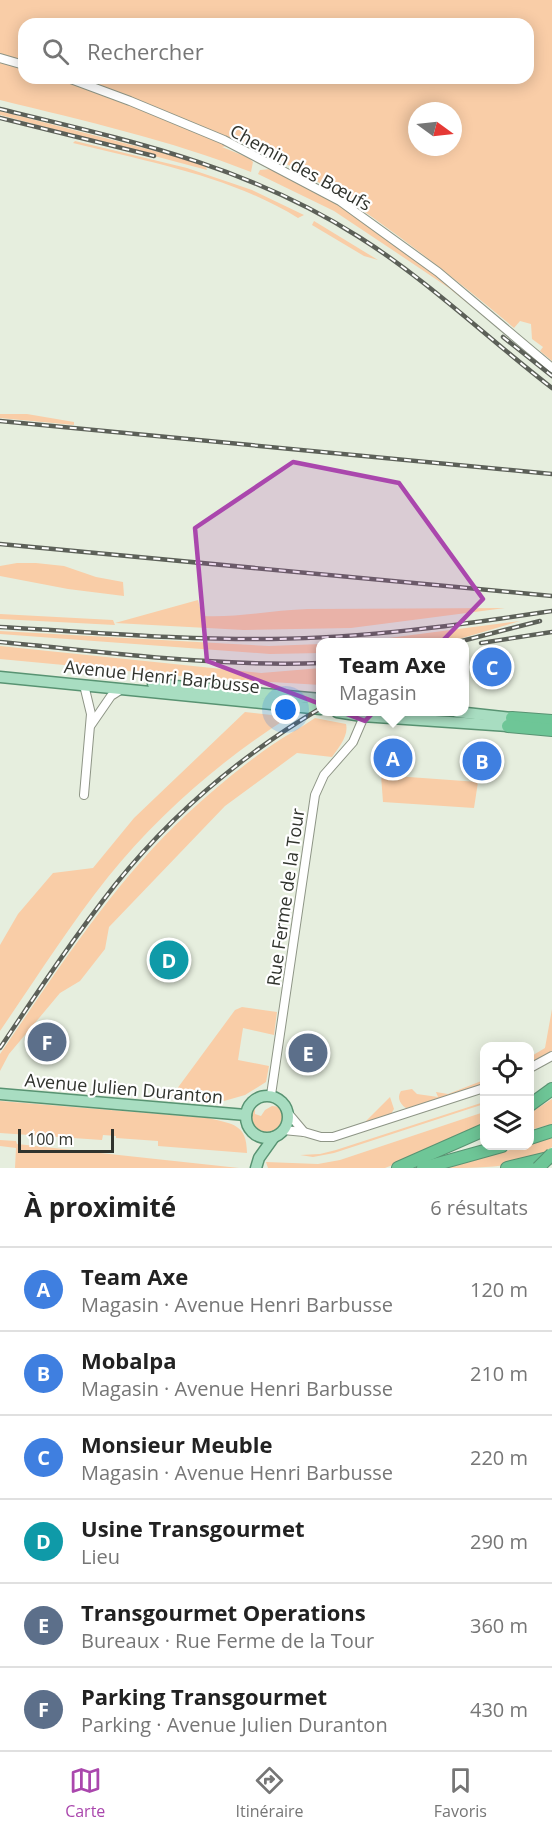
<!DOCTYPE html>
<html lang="fr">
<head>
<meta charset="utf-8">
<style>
  body { margin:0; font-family:"Open Sans",sans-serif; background:#f2f2f2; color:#222 }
  .controls { position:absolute; right:18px; bottom:18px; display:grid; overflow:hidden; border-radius:12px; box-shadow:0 3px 15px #0003 }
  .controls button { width:54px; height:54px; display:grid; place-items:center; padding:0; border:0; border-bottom:2px solid #e0e0e0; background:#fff; color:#222; font:30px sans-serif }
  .compass { position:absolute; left:408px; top:102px; width:54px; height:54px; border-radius:50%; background:#fff; box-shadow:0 3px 15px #0003; rotate:105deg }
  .scale { position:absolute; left:18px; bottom:15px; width:96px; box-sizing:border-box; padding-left:6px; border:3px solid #30332d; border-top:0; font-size:16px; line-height:21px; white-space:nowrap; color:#30332d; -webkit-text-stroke:4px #fff; paint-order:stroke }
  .you { position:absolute; left:286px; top:710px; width:21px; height:21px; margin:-15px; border:4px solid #fff; border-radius:50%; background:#1a73e8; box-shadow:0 0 0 9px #1a73e833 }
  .badge { display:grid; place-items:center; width:39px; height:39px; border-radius:50%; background:#aa47ad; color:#fff; font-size:20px; font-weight:700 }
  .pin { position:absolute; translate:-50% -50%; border:3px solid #fff; box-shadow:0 2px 6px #0006 }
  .popup { position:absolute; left:316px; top:638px; width:153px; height:78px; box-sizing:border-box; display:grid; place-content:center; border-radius:12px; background:#fff; filter:drop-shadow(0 2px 4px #0005); font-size:20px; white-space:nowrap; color:#767676 }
  .popup b { font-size:22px; color:#222 }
  .popup::after { content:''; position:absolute; left:50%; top:100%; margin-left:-12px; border:12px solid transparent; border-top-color:#fff }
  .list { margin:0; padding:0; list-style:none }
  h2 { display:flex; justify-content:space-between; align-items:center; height:78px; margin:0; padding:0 24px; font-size:26px }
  h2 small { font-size:20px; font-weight:400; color:#767676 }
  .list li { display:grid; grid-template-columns:39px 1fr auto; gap:18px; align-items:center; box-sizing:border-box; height:84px; padding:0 24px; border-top:2px solid #e0e0e0 }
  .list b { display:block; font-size:22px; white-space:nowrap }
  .list p { margin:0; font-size:20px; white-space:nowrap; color:#767676 }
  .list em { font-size:20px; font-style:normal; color:#767676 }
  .icon { flex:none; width:33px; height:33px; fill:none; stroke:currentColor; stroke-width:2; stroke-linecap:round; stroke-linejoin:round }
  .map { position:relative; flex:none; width:552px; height:1168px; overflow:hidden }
  .search { position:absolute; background:#fff; box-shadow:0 3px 15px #0003; left:18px; right:18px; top:18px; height:66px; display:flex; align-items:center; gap:15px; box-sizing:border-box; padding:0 21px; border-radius:18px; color:#767676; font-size:22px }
  .sheet { height:582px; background:#fff }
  nav { display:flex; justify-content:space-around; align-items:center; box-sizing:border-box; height:84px; border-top:2px solid #e0e0e0; background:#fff; font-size:16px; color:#767676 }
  nav a { display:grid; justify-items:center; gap:3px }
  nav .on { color:#aa47ad }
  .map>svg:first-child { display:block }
  .green { fill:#f9cda7; fill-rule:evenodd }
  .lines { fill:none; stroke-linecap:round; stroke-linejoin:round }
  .minor-casing { stroke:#8e9586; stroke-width:10 }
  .major-casing { stroke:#589372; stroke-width:13 }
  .highway-casing { stroke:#589372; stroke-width:14 }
  .minor { stroke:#fff; stroke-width:8 }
  .major { stroke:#a8ddc1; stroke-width:10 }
  .highway { stroke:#6ec697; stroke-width:12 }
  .rail-casing { stroke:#5c6058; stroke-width:4.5 }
  .rail { stroke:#fff; stroke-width:2; stroke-dasharray:7; stroke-linecap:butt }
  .highway-bridge-casing { stroke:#589372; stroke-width:14; stroke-linecap:butt }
  .highway-bridge { stroke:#6ec697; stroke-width:12 }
  .marked { fill:#aa47ad; fill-opacity:0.2; stroke:#aa47ad; stroke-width:4.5; stroke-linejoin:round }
  .labels { text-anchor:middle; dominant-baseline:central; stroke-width:4.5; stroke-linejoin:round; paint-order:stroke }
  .street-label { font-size:18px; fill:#30332d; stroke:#fff }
</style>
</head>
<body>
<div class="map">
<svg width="552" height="1168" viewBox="0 0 552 1168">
  <rect width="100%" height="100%" fill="#e6eede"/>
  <g class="green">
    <path d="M0,0H552V361L540,351L543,347L532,339L531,324L520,321L514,328C468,289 421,252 372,217C333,189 289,165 246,142L222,147L249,158L253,162L251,172C170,140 85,121 0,100ZM24,24H528V78H24ZM417,111H453V147H417Z"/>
    <path d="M0,111L190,160L206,167L207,170L0,115Z"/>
    <path d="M75,141L187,168L252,190L304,215L298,218C230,176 149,162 73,143Z"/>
    <path d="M271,169L337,204L379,233L445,280L532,356L449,288L400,255L334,211L258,174L260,170Z"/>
    <path d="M314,221L378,260L364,256L312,225Z"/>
    <path d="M0,414H27L74,422V425L0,418Z"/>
    <path d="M17,563H36L64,566L96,577L123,582L124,596L68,589L0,576V566Z"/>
    <path d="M198,600L202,616C237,618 273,610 308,609L505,608L351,628L244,630L115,623Z"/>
    <path d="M0,614L113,620L115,625L0,619Z"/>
    <path d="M520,621L449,642H358Z"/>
    <path d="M0,631L269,646L321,644V653L270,654L0,634Z"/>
    <path d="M0,646L261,673L321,668V685L202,678L0,659Z"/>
    <path d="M245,712L289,717C221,760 159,814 108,877C69,926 35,980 0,1031V945L18,914L53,873L93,868L134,818Z"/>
    <path d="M315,718L346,724C349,736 338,748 332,757L297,753L225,806L109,927L105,949L80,981L60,993L9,1054L0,1071V1054C57,971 113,883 187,814C214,789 243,765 272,745C286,735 301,728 315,718Z"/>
    <path d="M381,775L478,782L474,808L383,802Z"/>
    <path d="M242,1007L277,1012L274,1035L243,1028L238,1060L269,1066L266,1082L245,1095L224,1101L171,1097L235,1010Z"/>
    <path d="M552,1009V1051L530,1063V1057L545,1048Z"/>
    <path d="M484,1080V1084L408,1109C401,1106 396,1098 401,1091L412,1089L417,1094L438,1097L436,1092L448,1094Z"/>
    <path d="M390,1097L394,1109L391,1114L366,1123V1121Z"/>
    <path d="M552,1099V1124L530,1130V1113Z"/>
    <path d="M0,1101L208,1118C233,1124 247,1124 247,1153L158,1146V1141L116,1138V1136L103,1135L102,1140L0,1133Z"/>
    <path d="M484,1102V1104L334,1153L313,1157L300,1155L320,1154L336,1150Z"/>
    <path d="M272,1106L281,1107C286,1117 284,1124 276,1131L263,1132L253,1125L251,1114L255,1109V1114L261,1116L265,1110Z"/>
    <path d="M484,1112V1125L431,1150L385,1168H268L266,1162L318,1164L340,1160Z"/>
    <path d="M552,1138V1147C528,1168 479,1168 447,1168Z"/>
    <path d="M0,1140L16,1141L17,1144L239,1168H15L16,1148L0,1146Z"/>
  </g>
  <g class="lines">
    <g class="minor-casing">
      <g id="minor">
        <path d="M0,58L24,65"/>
        <path d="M68,78L130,101L224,140L340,201L438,272L552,368"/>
        <path d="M386,712H389"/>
        <path d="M91,725L111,696L122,689"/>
        <path d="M84,795L91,714L84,685"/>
        <path d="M530,1068L552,1056"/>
        <path d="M271,1095L315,795L324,775L353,742L365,714"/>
        <path d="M288,1113L304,1132"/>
        <path d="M283,1130L304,1132L321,1137H333L484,1088"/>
      </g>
    </g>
    <g class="major-casing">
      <g id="major">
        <path d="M0,677L321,709"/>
        <path d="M153,684L321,699"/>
        <path d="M337,712L362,716L508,726"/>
        <path d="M457,712L512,718"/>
        <path d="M0,1094L246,1115"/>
        <circle cx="267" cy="1117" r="21"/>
        <path d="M256,1168L259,1158L274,1137"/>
      </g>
    </g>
    <g class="highway-casing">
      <g id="highway">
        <path d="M512,718L552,721"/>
        <path d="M508,726L552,730"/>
        <path d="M530,1105L552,1089"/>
        <path d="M530,1138L552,1131"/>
        <path d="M398,1168L484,1130"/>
        <path d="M423,1168L502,1146"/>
        <path d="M507,1168L552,1157"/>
      </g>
    </g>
    <use href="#minor" class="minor"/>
    <use href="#major" class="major"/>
    <use href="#highway" class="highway"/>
    <g class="rail-casing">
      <g id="rail">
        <path d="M0,109C127,140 246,165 359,237C429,281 487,338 552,388"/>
        <path d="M0,118L154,156"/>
        <path d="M503,337L552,376"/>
        <path d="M0,421L552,474"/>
        <path d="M0,544L552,596"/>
        <path d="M0,627C91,632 181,640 272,639C367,638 459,625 552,611"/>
        <path d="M0,642C107,652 214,667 321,663"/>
        <path d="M458,642L540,621"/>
        <path d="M481,643L552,632"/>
        <path d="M0,1048C37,993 74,937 115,885C172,814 243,754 321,708"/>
      </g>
    </g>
    <use href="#rail" class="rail"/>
    <g class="highway-bridge-casing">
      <path id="highway-bridge" d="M538,1168L552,1154"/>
    </g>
    <use href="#highway-bridge" class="highway-bridge"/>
  </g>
  <path class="marked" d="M293,462L399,483L483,599L365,721L207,661L195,528Z"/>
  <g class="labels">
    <g class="street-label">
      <text transform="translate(301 167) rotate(29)">Chemin des Bœufs</text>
      <text transform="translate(162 676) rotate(6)">Avenue Henri Barbusse</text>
      <text transform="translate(285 897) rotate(-82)">Rue Ferme de la Tour</text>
      <text transform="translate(124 1088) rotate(5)">Avenue Julien Duranton</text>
    </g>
  </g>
</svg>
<div class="controls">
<button><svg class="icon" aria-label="locate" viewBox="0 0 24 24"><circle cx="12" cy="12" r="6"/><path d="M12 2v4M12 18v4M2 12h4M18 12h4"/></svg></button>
<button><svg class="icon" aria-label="layers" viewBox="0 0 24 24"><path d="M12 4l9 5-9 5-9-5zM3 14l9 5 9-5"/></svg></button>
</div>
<svg class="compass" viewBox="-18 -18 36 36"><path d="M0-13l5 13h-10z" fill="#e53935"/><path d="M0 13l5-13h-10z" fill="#767676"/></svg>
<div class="scale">100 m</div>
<div class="you"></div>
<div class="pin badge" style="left:393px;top:758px;background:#3f7fe0">A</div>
<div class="popup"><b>Team Axe</b>Magasin</div>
<div class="pin badge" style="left:482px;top:761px;background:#3f7fe0">B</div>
<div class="pin badge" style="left:492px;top:667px;background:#3f7fe0">C</div>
<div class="pin badge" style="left:169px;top:960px;background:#0f9aa8">D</div>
<div class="pin badge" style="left:308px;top:1053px;background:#5c6f8a">E</div>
<div class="pin badge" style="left:47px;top:1042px;background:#5c6f8a">F</div>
<div class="search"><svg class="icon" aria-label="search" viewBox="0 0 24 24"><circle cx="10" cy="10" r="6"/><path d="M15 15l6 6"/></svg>Rechercher</div>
</div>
<section class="sheet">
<h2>À proximité<small>6 résultats</small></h2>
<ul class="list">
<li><span class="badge" style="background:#3f7fe0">A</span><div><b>Team Axe</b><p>Magasin · Avenue Henri Barbusse</p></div><em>120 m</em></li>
<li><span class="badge" style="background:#3f7fe0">B</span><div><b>Mobalpa</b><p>Magasin · Avenue Henri Barbusse</p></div><em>210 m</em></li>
<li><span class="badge" style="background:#3f7fe0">C</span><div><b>Monsieur Meuble</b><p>Magasin · Avenue Henri Barbusse</p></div><em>220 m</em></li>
<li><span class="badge" style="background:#0f9aa8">D</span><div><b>Usine Transgourmet</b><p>Lieu</p></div><em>290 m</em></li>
<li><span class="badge" style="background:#5c6f8a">E</span><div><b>Transgourmet Operations</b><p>Bureaux · Rue Ferme de la Tour</p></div><em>360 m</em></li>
<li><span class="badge" style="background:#5c6f8a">F</span><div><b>Parking Transgourmet</b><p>Parking · Avenue Julien Duranton</p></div><em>430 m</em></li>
</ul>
</section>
<nav>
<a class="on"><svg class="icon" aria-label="map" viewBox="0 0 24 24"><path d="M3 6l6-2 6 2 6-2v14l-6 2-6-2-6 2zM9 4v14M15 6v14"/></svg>Carte</a>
<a><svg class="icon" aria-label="directions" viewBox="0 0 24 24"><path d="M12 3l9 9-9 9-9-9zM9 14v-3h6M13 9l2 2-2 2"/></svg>Itinéraire</a>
<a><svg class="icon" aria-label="saved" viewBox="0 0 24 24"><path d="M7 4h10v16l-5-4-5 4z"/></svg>Favoris</a>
</nav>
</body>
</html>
